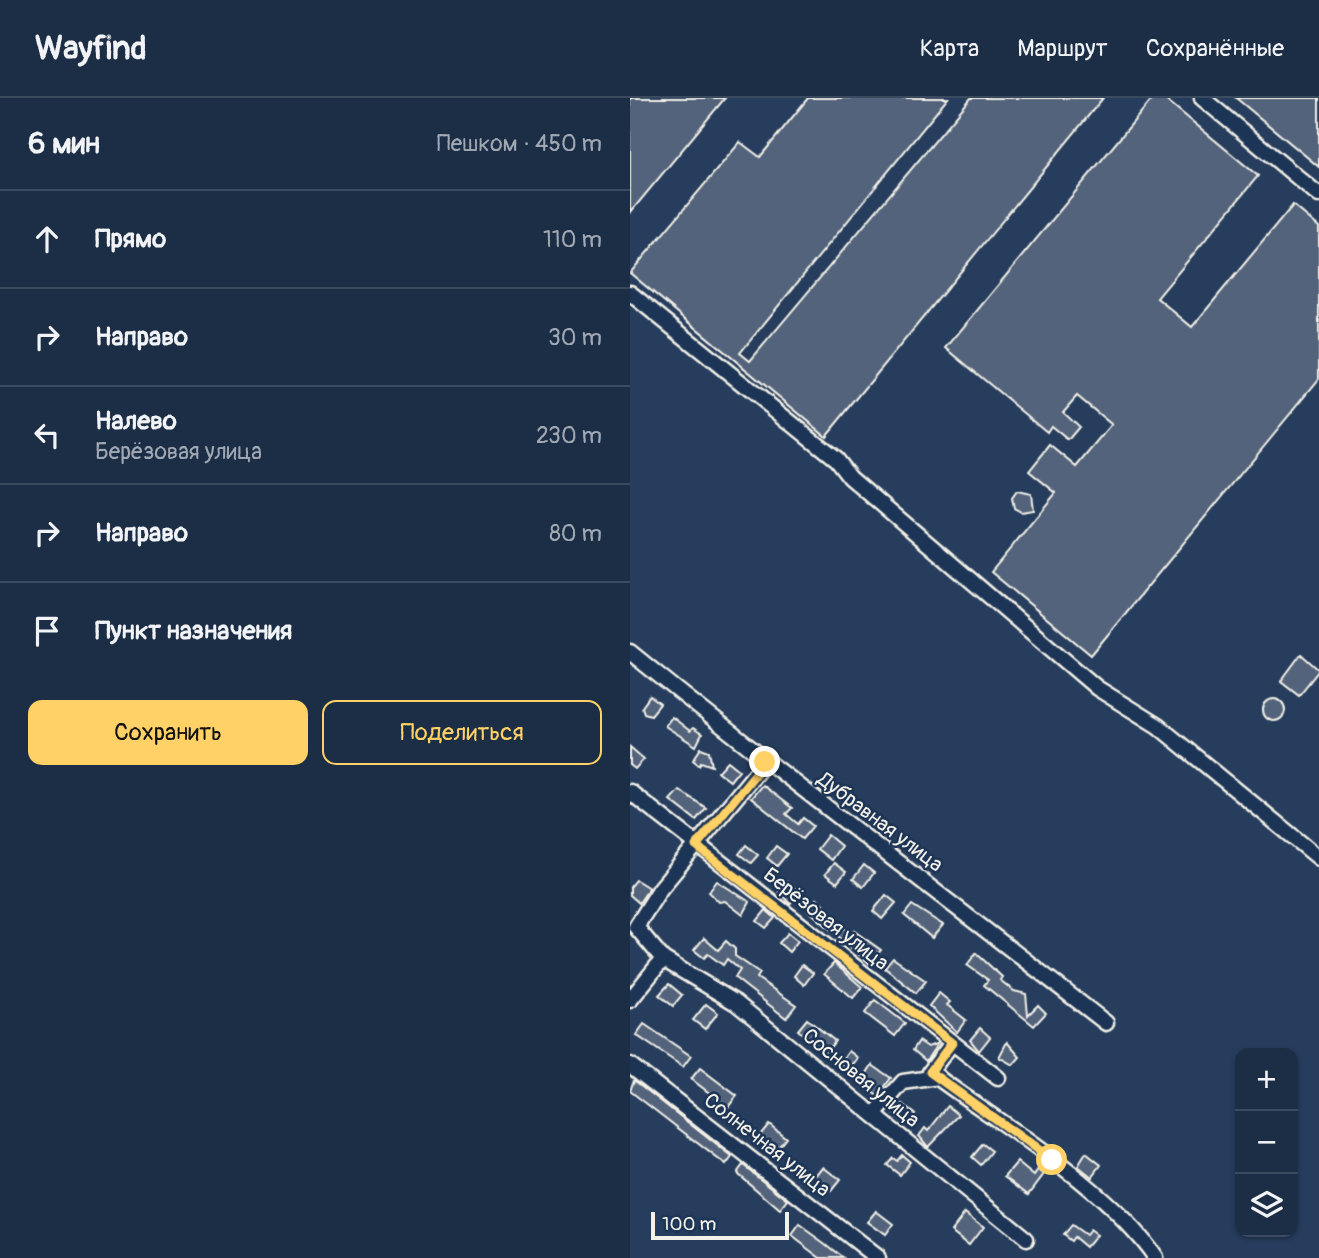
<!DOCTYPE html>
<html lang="ru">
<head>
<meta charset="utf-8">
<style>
  body { margin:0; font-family:Pangolin,sans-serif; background:#25364d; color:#f1f3f6 }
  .controls { position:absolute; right:21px; bottom:21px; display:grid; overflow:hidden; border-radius:14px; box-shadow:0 2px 5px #0004 }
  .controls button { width:63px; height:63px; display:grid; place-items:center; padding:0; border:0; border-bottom:2px solid #3a4a5f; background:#1c2e46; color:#f1f3f6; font:35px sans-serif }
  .scale { position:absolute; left:21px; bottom:18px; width:138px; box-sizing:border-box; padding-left:7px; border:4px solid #f4f1e8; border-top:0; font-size:19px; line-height:24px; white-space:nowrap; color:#f4f1e8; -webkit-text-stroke:5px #1d3557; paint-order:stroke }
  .stop { position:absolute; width:21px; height:21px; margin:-16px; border:5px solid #ffd166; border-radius:50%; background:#fff }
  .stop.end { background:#ffd166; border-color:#fff; box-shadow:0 2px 7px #0008 }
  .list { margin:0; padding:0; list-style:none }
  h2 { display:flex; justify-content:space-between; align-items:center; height:91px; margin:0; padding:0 28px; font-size:30px }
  h2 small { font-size:23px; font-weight:400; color:#a0a8b3 }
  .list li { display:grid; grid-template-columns:46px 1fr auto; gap:21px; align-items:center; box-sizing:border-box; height:98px; padding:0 28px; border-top:2px solid #3a4a5f }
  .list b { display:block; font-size:26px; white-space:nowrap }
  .list p { margin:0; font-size:23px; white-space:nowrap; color:#a0a8b3 }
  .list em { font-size:23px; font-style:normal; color:#a0a8b3 }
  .actions { display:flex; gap:14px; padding:21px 28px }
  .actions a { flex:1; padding:16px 0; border:2px solid #ffd166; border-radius:14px; text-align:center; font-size:24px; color:#ffd166 }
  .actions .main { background:#ffd166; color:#111 }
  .icon { flex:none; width:38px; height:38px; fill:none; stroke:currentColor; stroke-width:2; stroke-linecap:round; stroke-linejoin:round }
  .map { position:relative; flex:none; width:689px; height:1160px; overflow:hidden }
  header { display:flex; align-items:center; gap:42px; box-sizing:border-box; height:98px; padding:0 35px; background:#1c2e46; border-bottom:2px solid #3a4a5f }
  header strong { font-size:33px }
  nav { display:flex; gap:38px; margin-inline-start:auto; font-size:24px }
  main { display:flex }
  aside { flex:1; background:#1c2e46 }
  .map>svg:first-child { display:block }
  .building { fill:#52647b; stroke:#f4f1e8; stroke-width:2 }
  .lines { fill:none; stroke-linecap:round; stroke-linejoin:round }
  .minor-casing { stroke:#f4f1e8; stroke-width:19 }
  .minor { stroke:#1d3557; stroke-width:14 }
  .route { stroke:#ffd166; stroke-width:9 }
  .labels { text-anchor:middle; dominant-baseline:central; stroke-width:5; stroke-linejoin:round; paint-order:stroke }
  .street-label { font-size:21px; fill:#f4f1e8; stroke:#1d3557 }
</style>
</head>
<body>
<header>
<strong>Wayfind</strong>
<nav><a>Карта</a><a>Маршрут</a><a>Сохранённые</a></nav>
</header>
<main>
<aside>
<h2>6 мин<small>Пешком · 450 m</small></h2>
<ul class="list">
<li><svg class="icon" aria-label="ahead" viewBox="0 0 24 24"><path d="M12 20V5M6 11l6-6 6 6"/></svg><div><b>Прямо</b></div><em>110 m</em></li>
<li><svg class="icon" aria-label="right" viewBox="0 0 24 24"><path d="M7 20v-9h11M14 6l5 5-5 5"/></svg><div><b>Направо</b></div><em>30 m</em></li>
<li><svg class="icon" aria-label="left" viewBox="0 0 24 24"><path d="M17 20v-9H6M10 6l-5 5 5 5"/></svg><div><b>Налево</b><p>Берёзовая улица</p></div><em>230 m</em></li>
<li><svg class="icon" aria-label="right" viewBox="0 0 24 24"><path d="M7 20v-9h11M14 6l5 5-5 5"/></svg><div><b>Направо</b></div><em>80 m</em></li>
<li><svg class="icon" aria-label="arrive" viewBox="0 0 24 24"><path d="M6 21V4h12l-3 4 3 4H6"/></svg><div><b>Пункт назначения</b></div></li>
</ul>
<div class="actions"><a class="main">Сохранить</a><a>Поделиться</a></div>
</aside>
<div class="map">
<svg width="689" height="1160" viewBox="0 0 689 1160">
  <rect width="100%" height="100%" fill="#263d5d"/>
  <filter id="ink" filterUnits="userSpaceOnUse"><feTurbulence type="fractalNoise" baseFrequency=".0143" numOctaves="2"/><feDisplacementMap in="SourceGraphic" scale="14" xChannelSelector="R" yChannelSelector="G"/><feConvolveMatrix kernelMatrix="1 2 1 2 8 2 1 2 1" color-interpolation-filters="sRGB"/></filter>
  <g filter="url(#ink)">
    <g class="building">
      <path d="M0,0H95L0,115Z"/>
      <path d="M178,0H318L110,255L120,263L341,0H473L196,338L0,175L110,44L130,59Z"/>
      <path d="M523,0H534L628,78L527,200L562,229L663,107L689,129V281L461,557L361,474L426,395L399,373L420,347L447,369L482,327L447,298L433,314L449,329L438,342L421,328L417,334L316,250Z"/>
      <path d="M606,0H689V69Z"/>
      <path d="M387,393L401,396L403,412L391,414L384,410L382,400Z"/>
      <path d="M671,556L689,572L669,597L651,583Z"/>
      <path d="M20,598L30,606L21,617L14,615L12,609Z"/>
      <circle cx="644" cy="612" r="11"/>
      <path d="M42,619L60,633L63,630L72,636L66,648L35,628Z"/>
      <path d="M0,649L14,661L5,671L0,667Z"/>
      <path d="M71,650L79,653L82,668L71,664L69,667L63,662Z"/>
      <path d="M98,663L109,672L100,683L88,674Z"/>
      <path d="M132,687L162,710L156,716L168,726L173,720L183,728L172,741L121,700Z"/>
      <path d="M49,692L76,710L66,722L40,702Z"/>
      <path d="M198,737L211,748L201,762L187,751Z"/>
      <path d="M116,747L128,757L121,765L109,756Z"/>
      <path d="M146,748L157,756L147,768L137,760Z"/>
      <path d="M204,765L216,774L207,785L195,776Z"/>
      <path d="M234,767L244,775L233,789L223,781Z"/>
      <path d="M6,782L19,790L9,805L0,797V789Z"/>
      <path d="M87,783L120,804L113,817L95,803L89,804L79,794Z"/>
      <path d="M157,784L169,794L160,806L149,794Z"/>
      <path d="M256,797L266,805L252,821L243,813Z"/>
      <path d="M187,801L196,808L192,813L222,836L224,833L251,852L240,866L178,812Z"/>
      <path d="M282,807L313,827L302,840L274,817Z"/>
      <path d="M136,812L145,820L136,830L127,823Z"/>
      <path d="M158,835L168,843L159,854L149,845Z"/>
      <path d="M74,840L88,852L96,843L105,851V858L130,875L127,880L166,907L156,920L105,880L110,872L97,861L93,867L78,856L74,860L64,852Z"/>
      <path d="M346,855L372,879L370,882L384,893L396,896L398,917L408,907L416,915L404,928L354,887L358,882L337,867Z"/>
      <path d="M263,860L296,883L286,895L255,870Z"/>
      <path d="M204,865L232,889L223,900L194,876Z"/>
      <path d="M172,867L183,875L174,887L164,878Z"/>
      <path d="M39,886L52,897L43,908L29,897Z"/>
      <path d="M309,895L320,904L317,907L336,922L327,934L299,908Z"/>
      <path d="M245,902L275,925L265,938L235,915Z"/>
      <path d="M76,906L88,915L75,931L63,922Z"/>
      <path d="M177,921L205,943L195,956L168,932Z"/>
      <path d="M14,926L61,958L53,969L6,937Z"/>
      <path d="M350,930L360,939L349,953L340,942Z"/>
      <path d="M289,943L298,949L308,945L296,963L283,952Z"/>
      <path d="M377,944L390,959L383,967L369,959Z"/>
      <path d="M219,953L228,960L218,972L210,965Z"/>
      <path d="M242,967L261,980L248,998L230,986Z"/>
      <path d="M70,970L107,998L98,1009L61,981Z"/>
      <path d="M4,982L102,1059L96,1067L0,993Z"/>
      <path d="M273,1006L285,1016L277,1026L265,1016Z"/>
      <path d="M318,1008L329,1017L298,1049L289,1038L295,1030L298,1033Z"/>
      <path d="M139,1026L156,1040L147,1051L130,1037Z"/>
      <path d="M353,1046L362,1053L351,1067L342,1059Z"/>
      <path d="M456,1055L471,1067L462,1079L448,1068Z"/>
      <path d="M272,1057L280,1064L270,1077L257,1067L263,1060L267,1063Z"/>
      <path d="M387,1064L404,1078L408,1072L414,1076L399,1096L375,1078Z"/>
      <path d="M113,1067L158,1102L150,1112L107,1075Z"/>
      <path d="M193,1069L210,1082L201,1093L184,1080Z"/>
      <path d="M246,1113L263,1126L255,1137L237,1124Z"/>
      <path d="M335,1115L353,1129L339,1147L321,1133Z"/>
      <path d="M170,1127L195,1145L214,1160H191L179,1151L162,1138Z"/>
      <path d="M441,1127L455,1137L459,1132L466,1137L456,1149L444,1139L441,1143L433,1137Z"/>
    </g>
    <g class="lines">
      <g class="minor-casing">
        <g id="minor">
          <path d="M572,0L689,97"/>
          <path d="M0,195L206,361L220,379L467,590L528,628L689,760"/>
          <path d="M0,554C156,681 317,801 476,925"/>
          <path d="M0,694L368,980"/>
          <path d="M33,861L106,905L396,1141"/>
          <path d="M0,902L33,861L6,829L30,791L135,664"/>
          <path d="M322,945L300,974C370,1026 477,1089 525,1160"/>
          <path d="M0,967L248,1160"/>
          <path d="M244,1017L273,984L308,979"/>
        </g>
      </g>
      <use href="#minor" class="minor"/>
    </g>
  </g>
  <g class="lines" filter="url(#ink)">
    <path class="route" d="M135,664L66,748L322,945L300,974L422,1062"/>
  </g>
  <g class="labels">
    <g class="street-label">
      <text transform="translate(250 724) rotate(37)">Дубравная улица</text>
      <text transform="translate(196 821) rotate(38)">Берёзовая улица</text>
      <text transform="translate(231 980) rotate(39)">Сосновая улица</text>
      <text transform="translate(137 1047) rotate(38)">Солнечная улица</text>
    </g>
  </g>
</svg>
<div class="controls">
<button>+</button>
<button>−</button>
<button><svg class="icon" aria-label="layers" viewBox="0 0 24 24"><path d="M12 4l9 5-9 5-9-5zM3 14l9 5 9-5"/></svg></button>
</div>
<div class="scale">100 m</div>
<div class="stop" style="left:422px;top:1062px"></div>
<div class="stop end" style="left:135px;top:664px"></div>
</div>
</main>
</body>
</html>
